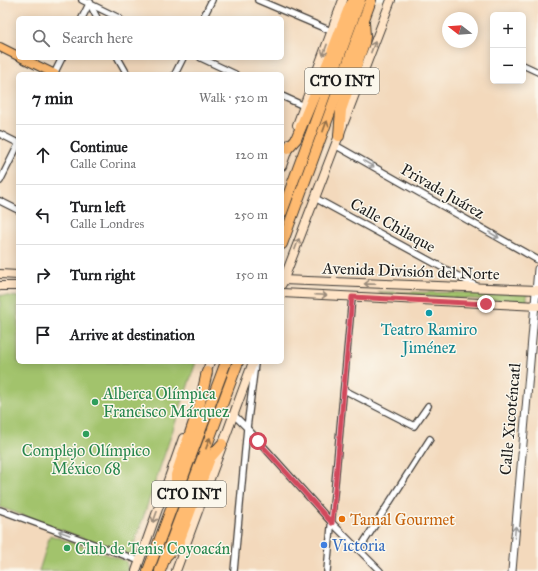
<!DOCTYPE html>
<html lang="en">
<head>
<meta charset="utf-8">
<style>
  body { margin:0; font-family:"IM FELL Great Primer",serif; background:#f2f2f2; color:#202124 }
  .controls { position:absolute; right:12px; top:12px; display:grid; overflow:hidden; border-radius:6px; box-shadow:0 2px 10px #0003 }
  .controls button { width:36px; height:36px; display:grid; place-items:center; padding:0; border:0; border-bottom:1px solid #e0e0e0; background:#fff; color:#202124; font:20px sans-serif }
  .compass { position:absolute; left:442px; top:12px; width:36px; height:36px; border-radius:50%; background:#fff; box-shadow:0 2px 10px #0003; rotate:287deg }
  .stop { position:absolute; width:12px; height:12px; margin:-9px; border:3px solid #d1495b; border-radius:50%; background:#fff }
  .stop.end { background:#d1495b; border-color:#fff; box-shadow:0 1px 4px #0008 }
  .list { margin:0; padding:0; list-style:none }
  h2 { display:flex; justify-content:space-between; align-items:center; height:52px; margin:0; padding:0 16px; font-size:17px }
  h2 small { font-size:13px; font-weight:400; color:#757577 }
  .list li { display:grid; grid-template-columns:26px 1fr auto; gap:12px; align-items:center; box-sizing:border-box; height:60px; padding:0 16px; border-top:1px solid #e0e0e0 }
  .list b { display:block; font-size:15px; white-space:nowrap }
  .list p { margin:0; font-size:13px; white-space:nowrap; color:#757577 }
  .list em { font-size:13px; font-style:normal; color:#757577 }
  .icon { flex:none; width:22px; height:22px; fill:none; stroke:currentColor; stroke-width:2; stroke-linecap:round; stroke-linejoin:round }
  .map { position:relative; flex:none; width:538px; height:571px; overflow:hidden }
  .search { position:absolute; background:#fff; box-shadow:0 2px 10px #0003; left:16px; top:16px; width:268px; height:44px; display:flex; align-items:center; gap:10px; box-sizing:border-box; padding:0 14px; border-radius:6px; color:#757577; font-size:15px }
  .panel { position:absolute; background:#fff; box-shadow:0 2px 10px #0003; left:16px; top:72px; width:268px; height:292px; border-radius:6px }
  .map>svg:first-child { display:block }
  .green { fill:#a2c36c; stroke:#5f7044 }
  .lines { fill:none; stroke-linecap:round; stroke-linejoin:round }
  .minor-casing { stroke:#3c3834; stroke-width:8 }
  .tertiary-casing { stroke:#3c3834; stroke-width:9 }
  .secondary-casing { stroke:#3c3834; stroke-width:10 }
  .primary-casing { stroke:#3c3834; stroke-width:10 }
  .motorway-casing { stroke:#3c3834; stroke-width:12 }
  .minor { stroke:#fff; stroke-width:5.5 }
  .tertiary { stroke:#fff; stroke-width:7 }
  .secondary { stroke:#ffe4c6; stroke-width:8 }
  .primary { stroke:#ffbb71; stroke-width:8 }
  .motorway { stroke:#ffbb71; stroke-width:10 }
  .oneway { stroke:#998a7a }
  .oneway2 { stroke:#8e6c46 }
  .oneway3 { stroke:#999 }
  .route { stroke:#d1495b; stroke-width:5 }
  .culture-dot { fill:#0f9aa8; stroke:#fbf7ec; stroke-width:1.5 }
  .leisure-dot { fill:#2e9e5b; stroke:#fbf7ec; stroke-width:1.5 }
  .food-dot { fill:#e8710a; stroke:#fbf7ec; stroke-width:1.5 }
  .shop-dot { fill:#3f7fe0; stroke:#fbf7ec; stroke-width:1.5 }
  .labels { text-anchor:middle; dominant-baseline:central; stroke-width:3; stroke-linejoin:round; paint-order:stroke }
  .shield { fill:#fbf7ec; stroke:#5f5e5a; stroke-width:1 }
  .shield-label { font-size:15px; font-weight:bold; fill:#1c1c1c }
  .street-label { font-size:16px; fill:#1c1c1c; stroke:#fbf7ec }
  .culture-label { font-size:16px; fill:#0d838f; stroke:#fbf7ec }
  .leisure-label { font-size:16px; fill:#27864d; stroke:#fbf7ec; text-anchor:start }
  .food-label { font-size:16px; fill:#c56008; stroke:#fbf7ec; text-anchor:start }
  .shop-label { font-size:16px; fill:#366cbe; stroke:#fbf7ec; text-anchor:start }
</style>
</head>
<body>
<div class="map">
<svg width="538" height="571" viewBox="0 0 538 571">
  <rect width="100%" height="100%" fill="#fbf7ec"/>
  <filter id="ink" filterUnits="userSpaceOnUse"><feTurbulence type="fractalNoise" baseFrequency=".025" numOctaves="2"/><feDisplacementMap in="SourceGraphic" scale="8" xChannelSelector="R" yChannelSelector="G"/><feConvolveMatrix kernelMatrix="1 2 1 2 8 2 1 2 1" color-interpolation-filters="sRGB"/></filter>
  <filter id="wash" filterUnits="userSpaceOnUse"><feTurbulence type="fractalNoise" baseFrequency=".012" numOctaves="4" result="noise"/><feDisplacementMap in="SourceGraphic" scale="16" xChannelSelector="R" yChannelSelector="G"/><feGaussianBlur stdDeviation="0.9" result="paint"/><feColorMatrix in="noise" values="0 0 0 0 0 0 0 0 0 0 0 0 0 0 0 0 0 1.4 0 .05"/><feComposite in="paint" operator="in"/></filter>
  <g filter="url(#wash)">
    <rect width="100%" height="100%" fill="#f3d9bc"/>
    <g class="green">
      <path d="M378,292L527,293V302L385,294Z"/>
      <path d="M0,295L18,297V362H196L130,556L0,507Z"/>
      <path d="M50,535L126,561L128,571H39Z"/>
    </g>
  </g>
  <g filter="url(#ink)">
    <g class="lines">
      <g class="minor-casing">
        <g id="minor">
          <path d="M82,0L119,18"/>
          <path d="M258,0L331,31"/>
          <path d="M90,4L97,18"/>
          <path d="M82,18L90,2"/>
          <path d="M203,18L212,0"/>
          <path d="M118,58L127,74"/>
          <path d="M201,58L235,74"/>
          <path d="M523,65L538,72"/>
          <path d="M54,74L62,58"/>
          <path d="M175,74L183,58"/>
          <path d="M282,96L304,106"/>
          <path d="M0,134L18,143"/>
          <path d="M335,145L538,260"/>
          <path d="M0,181L18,145"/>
          <path d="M315,198L478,287"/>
          <path d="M0,201L18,210"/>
          <path d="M344,390L414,426L428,406"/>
          <path d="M233,414L247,428L332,523L380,571"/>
          <path d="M0,510L140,561"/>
          <path d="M359,550L430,439"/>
          <path d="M234,571L247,428L255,364"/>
          <path d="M327,571L352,297"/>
        </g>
      </g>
      <g class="tertiary-casing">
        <path id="tertiary" d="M512,571L538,269"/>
      </g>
      <g class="secondary-casing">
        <g id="secondary">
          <path d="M297,125L343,0"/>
          <path d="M282,166L290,143"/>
          <path d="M0,274L18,275"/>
          <path d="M282,280L538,290"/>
          <path d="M282,284L391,0"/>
          <path d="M0,286H18"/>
          <path d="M282,293L538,306"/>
          <path d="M205,376L210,362"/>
          <path d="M136,571L183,438"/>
          <path d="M176,571L253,362"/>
        </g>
      </g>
      <g class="primary-casing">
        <g id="primary">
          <path d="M0,47L18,56"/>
          <path d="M22,58L55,74"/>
        </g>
      </g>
      <g class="motorway-casing">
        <g id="motorway">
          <path d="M339,136L341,110L364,43L365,36L364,22"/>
          <path d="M288,148L296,139L329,60L349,8L354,0"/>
          <path d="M282,212L360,0"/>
          <path d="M282,244L371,0"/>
          <path d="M176,488V475L199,407L207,372"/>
          <path d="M167,555L178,544L210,458L222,444"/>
          <path d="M148,571L226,362"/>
          <path d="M160,571L238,362"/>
        </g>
      </g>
      <use href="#minor" class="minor"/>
      <use href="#tertiary" class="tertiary"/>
      <use href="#secondary" class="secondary"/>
      <use href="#primary" class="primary"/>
      <use href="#motorway" class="motorway"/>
    </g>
    <defs><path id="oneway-shaft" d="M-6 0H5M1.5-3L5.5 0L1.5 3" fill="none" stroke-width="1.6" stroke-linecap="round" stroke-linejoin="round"/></defs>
    <g class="oneway">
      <use href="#oneway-shaft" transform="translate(373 47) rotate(-69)"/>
      <use href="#oneway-shaft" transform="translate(325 50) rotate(110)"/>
      <use href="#oneway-shaft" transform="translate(297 244) rotate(-69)"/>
      <use href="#oneway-shaft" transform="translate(370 284) rotate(-178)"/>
      <use href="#oneway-shaft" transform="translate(321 295) rotate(3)"/>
      <use href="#oneway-shaft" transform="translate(155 517) rotate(110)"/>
    </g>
    <g class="oneway2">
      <use href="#oneway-shaft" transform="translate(325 126) rotate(-70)"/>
      <use href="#oneway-shaft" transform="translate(208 443) rotate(-70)"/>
    </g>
    <g class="oneway3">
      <use href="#oneway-shaft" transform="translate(369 164) rotate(30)"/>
      <use href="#oneway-shaft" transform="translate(494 235) rotate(30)"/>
      <use href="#oneway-shaft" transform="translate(515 532) rotate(-85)"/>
      <use href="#oneway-shaft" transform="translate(64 533) rotate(-160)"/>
    </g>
  </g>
  <g class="lines" filter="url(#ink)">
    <path class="route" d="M258,441L332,523L352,297L486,304"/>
  </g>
  <circle class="culture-dot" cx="429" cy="313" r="4"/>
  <g class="leisure-dot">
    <circle cx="95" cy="402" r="4"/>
    <circle cx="86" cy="434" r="4"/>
    <circle cx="67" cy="548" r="4"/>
  </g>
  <circle class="food-dot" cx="342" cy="519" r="4"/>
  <circle class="shop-dot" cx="324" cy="545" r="4"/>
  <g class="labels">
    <g class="shield">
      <rect x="305" y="68" width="74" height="26" rx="3"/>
      <rect x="152" y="481" width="74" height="26" rx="3"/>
    </g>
    <g class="shield-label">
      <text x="342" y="81">CTO INT</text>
      <text x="189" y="494">CTO INT</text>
    </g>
    <g class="street-label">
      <text transform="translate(443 191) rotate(30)">Privada Juárez</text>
      <text transform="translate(393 225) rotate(29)">Calle Chilaque</text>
      <text transform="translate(411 271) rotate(2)">Avenida División del Norte</text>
      <text transform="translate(510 419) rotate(-85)">Calle Xicoténcatl</text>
    </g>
    <g class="culture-label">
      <text x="429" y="329">Teatro Ramiro<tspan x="429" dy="18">Jiménez</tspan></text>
    </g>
    <g class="leisure-label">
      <text x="103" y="393">Alberca Olímpica<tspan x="103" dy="18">Francisco Márquez</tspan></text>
      <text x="86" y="450" text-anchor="middle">Complejo Olímpico<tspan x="86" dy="18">México 68</tspan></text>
      <text x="75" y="548">Club de Tenis Coyoacán</text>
    </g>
    <g class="food-label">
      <text x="350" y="519">Tamal Gourmet</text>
    </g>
    <g class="shop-label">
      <text x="332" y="545">Victoria</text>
    </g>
  </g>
</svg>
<div class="controls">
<button>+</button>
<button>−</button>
</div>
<svg class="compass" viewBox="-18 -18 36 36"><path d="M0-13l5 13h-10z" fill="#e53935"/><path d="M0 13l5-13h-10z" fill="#757577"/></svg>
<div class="stop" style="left:258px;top:441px"></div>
<div class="stop end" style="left:486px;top:304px"></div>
<div class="search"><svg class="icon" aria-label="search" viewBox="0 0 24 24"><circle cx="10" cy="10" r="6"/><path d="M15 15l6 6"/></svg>Search here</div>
<section class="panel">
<h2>7 min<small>Walk · 520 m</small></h2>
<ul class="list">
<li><svg class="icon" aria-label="ahead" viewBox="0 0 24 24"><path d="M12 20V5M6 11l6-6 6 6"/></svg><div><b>Continue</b><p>Calle Corina</p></div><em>120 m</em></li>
<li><svg class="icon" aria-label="left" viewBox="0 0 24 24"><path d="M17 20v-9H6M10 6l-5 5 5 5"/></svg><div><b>Turn left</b><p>Calle Londres</p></div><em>250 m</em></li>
<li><svg class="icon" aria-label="right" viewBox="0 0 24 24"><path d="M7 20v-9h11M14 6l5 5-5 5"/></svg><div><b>Turn right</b></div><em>150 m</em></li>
<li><svg class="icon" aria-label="arrive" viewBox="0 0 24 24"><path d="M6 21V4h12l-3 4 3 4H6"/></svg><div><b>Arrive at destination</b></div></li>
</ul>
</section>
</div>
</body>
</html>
